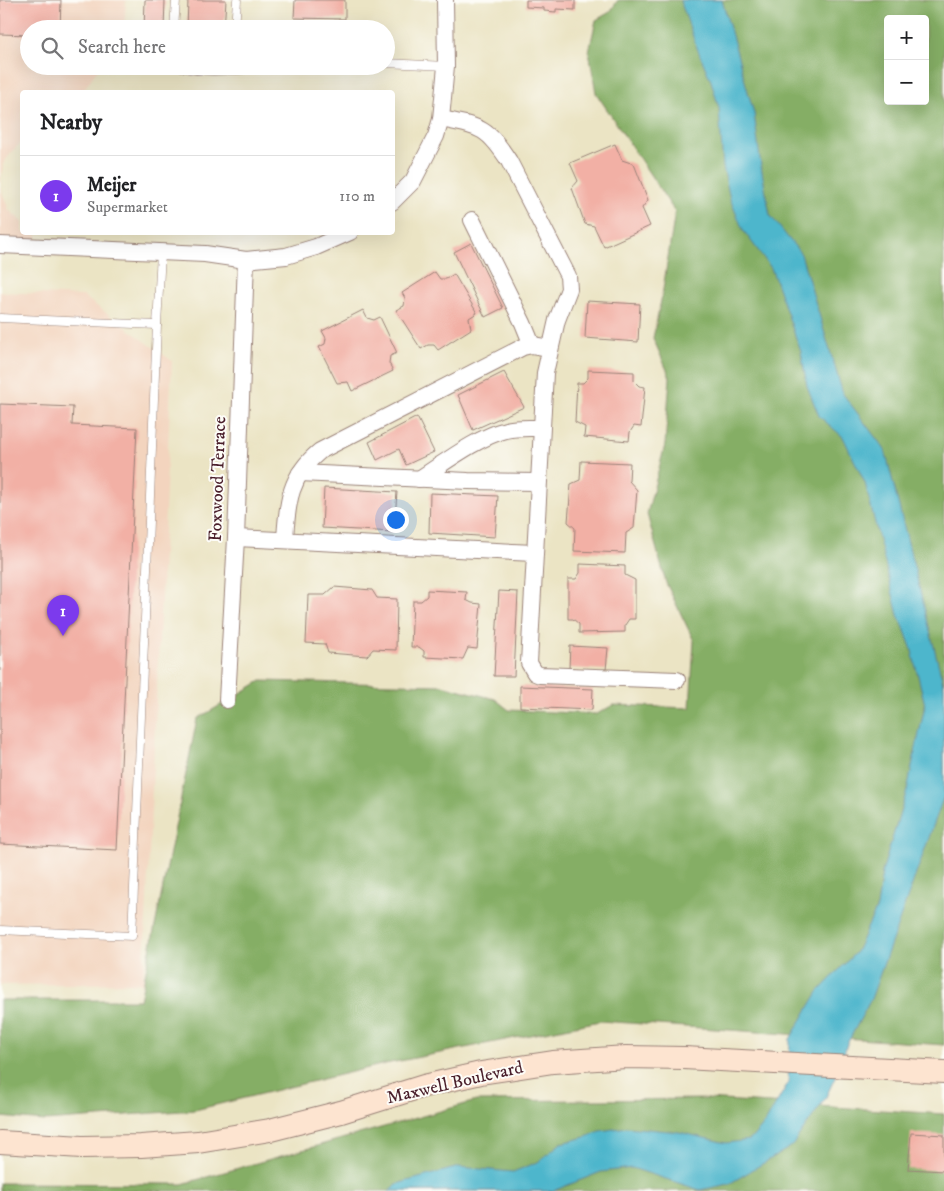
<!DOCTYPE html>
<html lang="en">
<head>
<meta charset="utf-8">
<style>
  body { margin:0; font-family:"IM FELL DW Pica",serif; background:#f2f2f2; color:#202124 }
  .controls { position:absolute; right:15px; top:15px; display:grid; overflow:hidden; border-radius:5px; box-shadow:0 5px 20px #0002 }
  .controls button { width:45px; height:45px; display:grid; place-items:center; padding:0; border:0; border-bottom:1px solid #e0e0e0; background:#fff; color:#202124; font:25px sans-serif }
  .you { position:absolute; left:395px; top:519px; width:18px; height:18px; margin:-12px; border:4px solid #fff; border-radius:50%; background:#1a73e8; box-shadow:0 0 0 8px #1a73e833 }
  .badge { display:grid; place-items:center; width:32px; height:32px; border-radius:50%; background:#7c3aed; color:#fff; font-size:16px; font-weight:700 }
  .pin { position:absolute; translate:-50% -41px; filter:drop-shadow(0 1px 2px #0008) }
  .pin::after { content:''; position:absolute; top:26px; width:18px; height:15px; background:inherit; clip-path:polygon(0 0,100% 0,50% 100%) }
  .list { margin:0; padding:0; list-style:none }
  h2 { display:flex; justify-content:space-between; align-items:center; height:65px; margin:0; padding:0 20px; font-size:21px }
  h2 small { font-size:16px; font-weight:400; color:#757577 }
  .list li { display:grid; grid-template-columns:32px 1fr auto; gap:15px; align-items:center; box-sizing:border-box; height:80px; padding:0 20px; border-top:1px solid #e0e0e0 }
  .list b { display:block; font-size:19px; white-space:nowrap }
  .list p { margin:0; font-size:16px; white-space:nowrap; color:#757577 }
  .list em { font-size:16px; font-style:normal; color:#757577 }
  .icon { flex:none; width:28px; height:28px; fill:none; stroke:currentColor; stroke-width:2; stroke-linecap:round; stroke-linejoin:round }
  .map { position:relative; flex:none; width:944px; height:1191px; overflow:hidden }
  .search { position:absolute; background:#fff; box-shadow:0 5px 20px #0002; left:20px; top:20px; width:375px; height:55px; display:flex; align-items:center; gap:12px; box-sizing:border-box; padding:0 18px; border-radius:28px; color:#757577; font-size:19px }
  .panel { position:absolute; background:#fff; box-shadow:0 5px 20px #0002; left:20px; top:90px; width:375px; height:145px; border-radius:5px }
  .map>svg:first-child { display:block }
  .built { fill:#f3d4be }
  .forest { fill:#85ae65; stroke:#686648; fill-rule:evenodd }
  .water { fill:#4eb6cc; stroke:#4c6a7c }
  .building { fill:#f2b0a5 }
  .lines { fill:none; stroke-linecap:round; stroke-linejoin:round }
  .lane-casing { stroke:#9a8278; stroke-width:9 }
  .street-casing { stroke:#9a8278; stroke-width:18 }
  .secondary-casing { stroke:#9a8278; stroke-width:24 }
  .lane { stroke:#fff; stroke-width:8 }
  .street { stroke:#fff; stroke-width:16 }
  .secondary { stroke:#fde4d0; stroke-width:22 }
  .labels { text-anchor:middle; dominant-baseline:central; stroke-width:4; stroke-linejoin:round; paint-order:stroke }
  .street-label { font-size:18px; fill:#4a1f2b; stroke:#fdfcf7 }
</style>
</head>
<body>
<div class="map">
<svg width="944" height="1191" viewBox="0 0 944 1191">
  <rect width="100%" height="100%" fill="#fdfcf7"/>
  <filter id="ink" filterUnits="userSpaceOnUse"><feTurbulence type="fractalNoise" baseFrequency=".02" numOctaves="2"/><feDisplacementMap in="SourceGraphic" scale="10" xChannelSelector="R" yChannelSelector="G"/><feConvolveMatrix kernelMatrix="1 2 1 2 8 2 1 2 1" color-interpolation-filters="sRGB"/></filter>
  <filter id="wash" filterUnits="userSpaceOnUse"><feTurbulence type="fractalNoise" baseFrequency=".0096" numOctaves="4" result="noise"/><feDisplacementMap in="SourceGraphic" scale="20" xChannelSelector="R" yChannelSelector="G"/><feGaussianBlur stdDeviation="1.12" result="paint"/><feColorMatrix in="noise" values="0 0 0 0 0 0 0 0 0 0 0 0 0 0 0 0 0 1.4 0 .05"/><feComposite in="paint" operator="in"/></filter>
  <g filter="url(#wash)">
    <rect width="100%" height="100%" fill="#ebe4c4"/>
    <g class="built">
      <path d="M0,0H126L124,29H29V66H100L82,92H22V142L14,149L3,164L0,185Z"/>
      <path d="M0,187L9,210L22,222V232L37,233V246L0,245Z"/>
      <path d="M0,292L83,296L172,361L143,983L0,985Z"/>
    </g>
    <g class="forest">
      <path d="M618,0H944V1045L600,1021L385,1064L195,1110L45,1121L0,1117V1000H140L197,719L261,681L442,685L495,699L509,710L597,714L613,705L690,708L694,641L666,583L647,514L665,445L670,377L653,338L662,296L675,212L596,93L589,51L596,20L610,12ZM888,19H925V101H888Z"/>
      <path d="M707,1099L944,1114V1191H0V1183L182,1184L476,1101Z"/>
    </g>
    <path class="water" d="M680,0H722L754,113L761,166L770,215L801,254L843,394L885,450L944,687V796L871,999L847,1044L840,1067L825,1099L792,1146L729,1184L700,1190L632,1168L601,1172L553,1191H388L400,1183L459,1167L513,1172L538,1162L561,1143L586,1137L600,1131L627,1127L679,1132L726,1143L750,1140L765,1123L788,1083L790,1039L818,992L856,952L877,907L882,872L907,790L925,705L911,647L904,628L898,615L865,483L843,437L819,416L807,386L801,352L771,268L743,230L730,199L723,167L719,108L711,81L697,48Z"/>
    <g id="blocks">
      <g class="building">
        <path d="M0,0H61L60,29H29V35L0,34Z"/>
        <path d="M145,0H165L164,29H144Z"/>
        <path d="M188,0H226L224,29H187Z"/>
        <path d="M295,0H345V19L294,18Z"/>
        <path d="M526,0H575V10L556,9V12L544,11V8L526,7Z"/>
        <path d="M615,144L622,160L634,164L648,200L642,208L650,226L604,247L594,226L585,224L572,188L578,181L570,163Z"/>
        <path d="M471,243L503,308L485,317L454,252Z"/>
        <path d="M435,272L440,279H446L454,274L477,313L469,318L471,329L438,350L434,345H428L421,349L396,310L404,306L405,298L402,293Z"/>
        <path d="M587,301L640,304L638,342L585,338Z"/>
        <path d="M363,310L367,318L374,320L380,317L397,353L390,356L389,363L393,371L352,391L348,382L337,383L319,347L325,344L326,338L322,331Z"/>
        <path d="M588,370L634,372V381L639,386L645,387L641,427L634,426L630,432L629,441L584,437L585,427L575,422L577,383H583L588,378Z"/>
        <path d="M504,372L524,407L473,430L458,395Z"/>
        <path d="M0,404L73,407L72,425L137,428L117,850L0,844Z"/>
        <path d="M417,417L434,452L406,465L399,449L377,460L369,442Z"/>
        <path d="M581,461L630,463L629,481L637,490L634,528L626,533L625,553L574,551L575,528L568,522L571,484L580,480Z"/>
        <path d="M324,488L397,492L394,532L322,528Z"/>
        <path d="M430,493L498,496L495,537L429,533Z"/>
        <path d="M580,564L625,566V575L635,580V619H629L625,625V632L579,633V624L573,619H568V579H576L580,573Z"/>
        <path d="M334,587L372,590L377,598L397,599L396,650L373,649L367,656L328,653L325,644L306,643L308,595H325Z"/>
        <path d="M427,590L467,592L466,600L472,603L481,604L477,649L468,648L463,659L424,657V651L419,647H411L413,601H421L427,596Z"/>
        <path d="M499,591L518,592L514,676H494Z"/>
        <path d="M570,646L608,648L606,670L569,668Z"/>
        <path d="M520,686L593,689L592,710L520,707Z"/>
        <path d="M911,1133L944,1135V1171L908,1169Z"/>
      </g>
    </g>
  </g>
  <g filter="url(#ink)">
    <use href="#blocks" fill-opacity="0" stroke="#9a8278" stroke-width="1"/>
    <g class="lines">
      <g class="lane-casing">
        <g id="lane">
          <path d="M174,29L176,0"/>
          <path d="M235,29L237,0"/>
          <path d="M386,63L446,66"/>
          <path d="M179,66C199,76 258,68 282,66"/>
          <path d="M0,318L157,325L161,253"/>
          <path d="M0,930L132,936L157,325"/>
        </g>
      </g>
      <g class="street-casing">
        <g id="street">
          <path d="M441,119C481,127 487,127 509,161L568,276L569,289L557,320L545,373L529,663L535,673L540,675L677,680"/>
          <path d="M392,202L413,181L436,136L441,119L446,66L445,0"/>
          <path d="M472,220L523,323L532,345"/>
          <path d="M0,245L205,254L246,260L286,256L316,247L350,232"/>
          <path d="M300,473L468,481L538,482"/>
          <path d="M419,479C444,463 478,437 506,430C517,427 529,428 541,428"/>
          <path d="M236,538L534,553"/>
          <path d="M285,539C287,503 290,475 320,451L523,347L532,345L550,348"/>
          <path d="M227,700L236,538L246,260"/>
        </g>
      </g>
      <g class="secondary-casing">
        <path id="secondary" d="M0,1142L82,1147L141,1146L198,1142L270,1130L341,1112L424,1086L481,1073L553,1062L626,1057L684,1058L944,1072"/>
      </g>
      <use href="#lane" class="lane"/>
      <use href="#street" class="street"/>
      <use href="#secondary" class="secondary"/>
    </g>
  </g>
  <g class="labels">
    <g class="street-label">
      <text transform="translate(218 479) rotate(-88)">Foxwood Terrace</text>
      <text transform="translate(455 1083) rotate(-13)">Maxwell Boulevard</text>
    </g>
  </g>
</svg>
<div class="controls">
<button>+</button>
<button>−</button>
</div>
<div class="you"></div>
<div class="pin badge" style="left:63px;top:636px">1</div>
<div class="search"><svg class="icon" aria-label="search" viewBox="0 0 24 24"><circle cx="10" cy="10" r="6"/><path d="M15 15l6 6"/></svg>Search here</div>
<section class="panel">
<h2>Nearby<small></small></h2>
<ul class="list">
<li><span class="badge">1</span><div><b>Meijer</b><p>Supermarket</p></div><em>110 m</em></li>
</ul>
</section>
</div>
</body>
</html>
